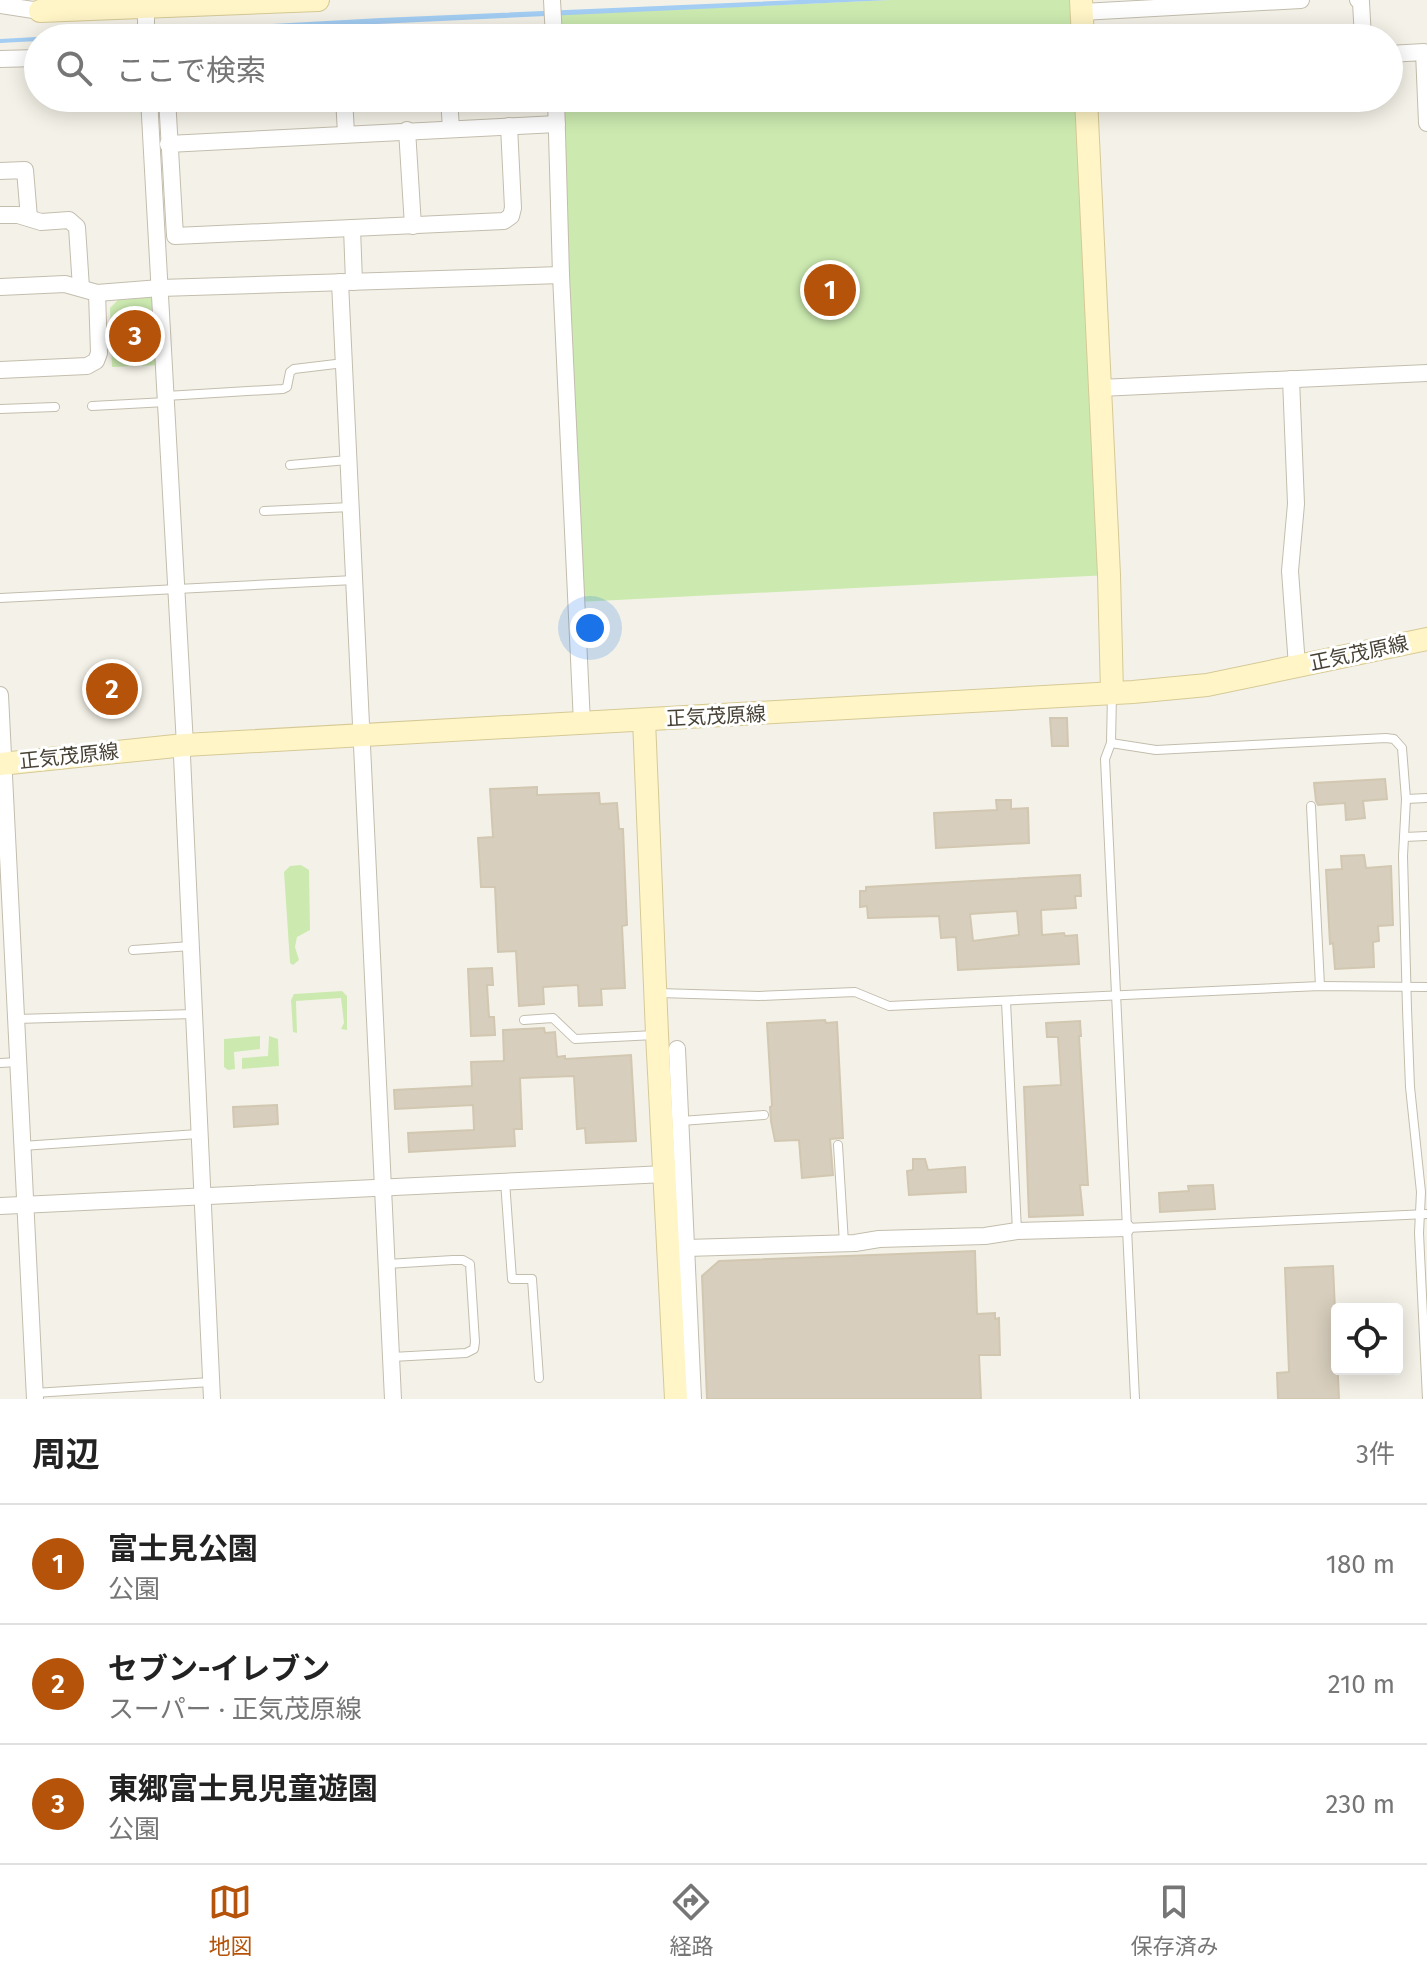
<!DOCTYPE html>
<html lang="ja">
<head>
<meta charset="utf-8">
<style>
  body { margin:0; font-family:"Fira Sans","Noto Sans JP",sans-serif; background:#f2f2f2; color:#222 }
  .controls { position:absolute; right:24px; bottom:24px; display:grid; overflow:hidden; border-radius:8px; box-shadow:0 4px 20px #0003 }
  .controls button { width:72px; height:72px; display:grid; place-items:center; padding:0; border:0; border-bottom:2px solid #e0e0e0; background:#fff; color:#222; font:40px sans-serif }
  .you { position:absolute; left:590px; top:628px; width:28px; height:28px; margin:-20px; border:6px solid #fff; border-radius:50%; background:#1a73e8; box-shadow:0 0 0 12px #1a73e833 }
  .badge { display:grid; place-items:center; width:52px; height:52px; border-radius:50%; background:#b45309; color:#fff; font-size:26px; font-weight:700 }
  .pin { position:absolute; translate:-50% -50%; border:4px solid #fff; box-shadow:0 2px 8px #0006 }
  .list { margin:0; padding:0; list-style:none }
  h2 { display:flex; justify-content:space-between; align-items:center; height:104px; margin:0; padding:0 32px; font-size:34px }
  h2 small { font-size:26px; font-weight:400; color:#767676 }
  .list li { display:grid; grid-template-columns:52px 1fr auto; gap:24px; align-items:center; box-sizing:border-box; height:120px; padding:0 32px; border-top:2px solid #e0e0e0 }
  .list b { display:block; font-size:30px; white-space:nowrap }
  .list p { margin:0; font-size:26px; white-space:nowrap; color:#767676 }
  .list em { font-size:26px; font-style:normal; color:#767676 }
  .icon { flex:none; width:44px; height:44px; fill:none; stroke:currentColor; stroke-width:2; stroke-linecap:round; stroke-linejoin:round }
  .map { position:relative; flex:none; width:1427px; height:1399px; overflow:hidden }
  .search { position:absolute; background:#fff; box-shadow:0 4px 20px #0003; left:24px; right:24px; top:24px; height:88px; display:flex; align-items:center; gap:20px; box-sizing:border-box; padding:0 28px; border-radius:44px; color:#767676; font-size:30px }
  .sheet { height:464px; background:#fff }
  nav { display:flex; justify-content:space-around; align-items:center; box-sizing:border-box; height:112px; border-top:2px solid #e0e0e0; background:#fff; font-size:22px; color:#767676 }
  nav a { display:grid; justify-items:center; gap:4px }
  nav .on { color:#b45309 }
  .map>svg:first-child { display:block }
  .green { fill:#cceab0 }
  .water { fill:#a3cdf3 }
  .building { fill:#d7cebd; stroke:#d2c7b0; stroke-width:2; fill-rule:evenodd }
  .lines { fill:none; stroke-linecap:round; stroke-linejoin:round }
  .lane-casing { stroke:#c3bdad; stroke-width:10 }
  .street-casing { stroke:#c3bdad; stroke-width:18 }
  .secondary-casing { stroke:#d6c996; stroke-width:24 }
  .lane { stroke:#fff; stroke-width:8 }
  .street { stroke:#fff; stroke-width:16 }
  .secondary { stroke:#fff5c7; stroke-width:22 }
  .labels { text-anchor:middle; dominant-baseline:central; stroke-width:6; stroke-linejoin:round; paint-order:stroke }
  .street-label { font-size:20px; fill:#484236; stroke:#fff }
</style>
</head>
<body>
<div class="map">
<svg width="1427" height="1399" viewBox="0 0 1427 1399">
  <rect width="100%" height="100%" fill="#f4f2e8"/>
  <g class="green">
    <path d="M890,0H1081L1083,38H553L552,15Z"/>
    <path d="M556,98H1086L1109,575L578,602Z"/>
    <path d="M156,297L160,365L112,367L110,308L118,300Z"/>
    <path d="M301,865L309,870L310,930L297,937L295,947L299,960L293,965L290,963L284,872L290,866Z"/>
    <path d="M342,991L347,996V1030L341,1029L344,1023L341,998L296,1001L297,1033L293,1032L291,1000L294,994Z"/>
    <path d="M260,1036V1049L234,1052L235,1069L228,1070L224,1067V1039Z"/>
    <path d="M269,1036L278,1039L279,1066L242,1069V1058L268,1056Z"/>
  </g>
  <path class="water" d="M798,0H890L161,34L157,38H154L155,34L38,38V41L0,43V39L381,18Z"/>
  <g class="building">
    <path d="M1050,718H1067L1068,746H1052Z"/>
    <path d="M1385,779L1387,799L1363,801L1365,818L1346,820L1345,803L1318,805L1316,801L1314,783Z"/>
    <path d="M537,787V795L599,793L600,804L617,803L619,829H623L627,925L622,926L625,988L601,989L602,1005L579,1006L578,985L543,987L544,1004L519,1006L516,951L498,952L495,887H481L478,838L493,837L490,789Z"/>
    <path d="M996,800H1011V809L1028,808L1029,843L936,848L934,813L997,810Z"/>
    <path d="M1364,855L1366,868L1391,866L1393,925L1378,926L1379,941L1373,942L1374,967L1335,969L1333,943L1330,944L1326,870L1342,869L1341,856Z"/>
    <path d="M1080,875L1081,896H1075L1076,908L1041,910L1042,935L1064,933L1065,936L1077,935L1079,964L958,970L956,937L941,938L939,916L868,918L867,906L860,907V891H866V887ZM1017,911L1019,935L973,941L970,914Z"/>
    <path d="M492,968L493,985H487L489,1017H494L495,1035L471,1036L468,969Z"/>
    <path d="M825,1020L826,1023L837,1022L843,1138L830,1139L833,1175L802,1178L799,1140L775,1141L771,1121L770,1107L772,1106L767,1023Z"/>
    <path d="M1080,1021L1081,1036H1079L1088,1185H1080L1083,1215L1029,1217L1024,1087L1061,1085L1058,1037H1047L1046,1023Z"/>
    <path d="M544,1028L545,1033L555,1032L557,1057L565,1056V1059L631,1055L636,1141L586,1143L585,1128L577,1129L574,1076L520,1078L522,1129H514L515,1146L409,1152L408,1133L474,1130L473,1105L395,1109L394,1090L472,1086L471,1062L504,1061L503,1030Z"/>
    <path d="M277,1105L278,1124L234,1127L233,1107Z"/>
    <path d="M913,1159H925L928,1170L965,1167L966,1192L909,1195L907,1171L913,1170Z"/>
    <path d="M1213,1185L1215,1209L1160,1212L1159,1193L1189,1191L1188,1186Z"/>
    <path d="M975,1251L977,1314L995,1313V1319L999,1318L1000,1355H979L981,1399H707L702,1276L719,1261Z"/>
    <path d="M1333,1266L1339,1399H1278L1277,1373L1289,1372L1285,1268Z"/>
  </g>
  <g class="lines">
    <g class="lane-casing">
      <g id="lane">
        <path d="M166,396L283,389L287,387L290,372L294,369L344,363"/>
        <path d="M92,406L166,402"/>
        <path d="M0,409L55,407"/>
        <path d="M290,465L348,460"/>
        <path d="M264,511L351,507"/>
        <path d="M0,598L354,580"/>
        <path d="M1112,694L1111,743L1105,759L1135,1399"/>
        <path d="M1111,743L1156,750L1386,738L1394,739L1402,748L1406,799L1403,856L1407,1009L1410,1087L1421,1192L1419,1233L1427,1399"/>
        <path d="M1406,799L1427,798"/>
        <path d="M1311,806L1320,986"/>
        <path d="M1404,837L1427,836"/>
        <path d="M133,950L191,946"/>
        <path d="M659,993L759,996L855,992L889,1006L1320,986L1427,987"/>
        <path d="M1006,1001L1017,1231"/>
        <path d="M16,1019L194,1014"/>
        <path d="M524,1020L553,1018L575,1039L655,1035"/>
        <path d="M0,1063L18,1062"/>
        <path d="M681,1121L764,1115"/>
        <path d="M838,1145L844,1243"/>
        <path d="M22,1146L198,1134"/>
        <path d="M505,1181L512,1279H532L539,1378"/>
        <path d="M1126,1228L1427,1214"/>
        <path d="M387,1264L453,1260H463L470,1264L475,1342L474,1349L466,1353L392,1357"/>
        <path d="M34,1393L211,1382"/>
      </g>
    </g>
    <g class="street-casing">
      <g id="street">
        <path d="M552,0L554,38"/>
        <path d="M1358,0L1361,2L1363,38"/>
        <path d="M0,5L40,11"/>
        <path d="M146,7V38"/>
        <path d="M1082,12L1301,0"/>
        <path d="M517,38L554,36"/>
        <path d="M1389,54L1424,52L1427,123"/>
        <path d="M0,59L38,58"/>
        <path d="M149,98L185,745L182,756L212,1399"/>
        <path d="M167,98L175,236L504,221L511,216L513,208L509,126"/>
        <path d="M344,98L346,133"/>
        <path d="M449,98L451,129"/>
        <path d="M556,98L561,275L582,723"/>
        <path d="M407,130L413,226"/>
        <path d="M168,144L557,124"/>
        <path d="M0,171L25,170L29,218"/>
        <path d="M0,215H18L41,222L69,220L77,227L81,288"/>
        <path d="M352,228L354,282"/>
        <path d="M340,282L393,1399"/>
        <path d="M0,287L65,284L97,293L160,288L561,275"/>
        <path d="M0,370L87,366L96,361L99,353L97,293"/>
        <path d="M1291,379L1296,504L1290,571L1297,666"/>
        <path d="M1100,388L1427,373"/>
        <path d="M0,695L35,1399"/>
        <path d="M677,1049L693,1399"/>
        <path d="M0,1206L665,1174"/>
        <path d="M686,1248L855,1243L879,1239L985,1236L1017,1231L1126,1228"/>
      </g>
    </g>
    <g class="secondary-casing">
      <g id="secondary">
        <path d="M1081,0L1083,38"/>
        <path d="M40,11L318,0"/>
        <path d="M1086,98L1109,575L1112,693"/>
        <path d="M644,720L657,1034L676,1399"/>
        <path d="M0,764L185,745L1133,692L1207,685L1427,639"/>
      </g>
    </g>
    <use href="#lane" class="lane"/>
    <use href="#street" class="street"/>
    <use href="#secondary" class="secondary"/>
  </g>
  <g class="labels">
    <g class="street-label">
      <text transform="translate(1359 653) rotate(-12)">正気茂原線</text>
      <text transform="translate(716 716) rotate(-3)">正気茂原線</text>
      <text transform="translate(69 756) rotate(-6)">正気茂原線</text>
    </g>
  </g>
</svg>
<div class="controls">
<button><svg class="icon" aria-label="locate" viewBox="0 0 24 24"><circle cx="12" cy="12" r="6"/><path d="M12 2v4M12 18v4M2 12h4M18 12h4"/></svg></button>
</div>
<div class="you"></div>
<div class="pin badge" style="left:830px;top:290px">1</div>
<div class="pin badge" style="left:112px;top:689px">2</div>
<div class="pin badge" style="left:135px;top:336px">3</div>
<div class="search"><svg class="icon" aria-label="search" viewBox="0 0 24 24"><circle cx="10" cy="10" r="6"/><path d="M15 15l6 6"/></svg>ここで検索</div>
</div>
<section class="sheet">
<h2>周辺<small>3件</small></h2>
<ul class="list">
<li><span class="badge">1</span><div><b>富士見公園</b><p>公園</p></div><em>180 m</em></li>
<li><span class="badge">2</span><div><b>セブン-イレブン</b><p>スーパー · 正気茂原線</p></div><em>210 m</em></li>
<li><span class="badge">3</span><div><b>東郷富士見児童遊園</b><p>公園</p></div><em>230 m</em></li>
</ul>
</section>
<nav>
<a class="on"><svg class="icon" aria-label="map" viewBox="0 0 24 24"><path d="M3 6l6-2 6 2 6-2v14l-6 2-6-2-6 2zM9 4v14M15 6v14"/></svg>地図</a>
<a><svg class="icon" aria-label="directions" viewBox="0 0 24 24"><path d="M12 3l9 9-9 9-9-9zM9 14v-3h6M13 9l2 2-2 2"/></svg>経路</a>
<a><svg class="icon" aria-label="saved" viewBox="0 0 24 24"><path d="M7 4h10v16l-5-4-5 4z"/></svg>保存済み</a>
</nav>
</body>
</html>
